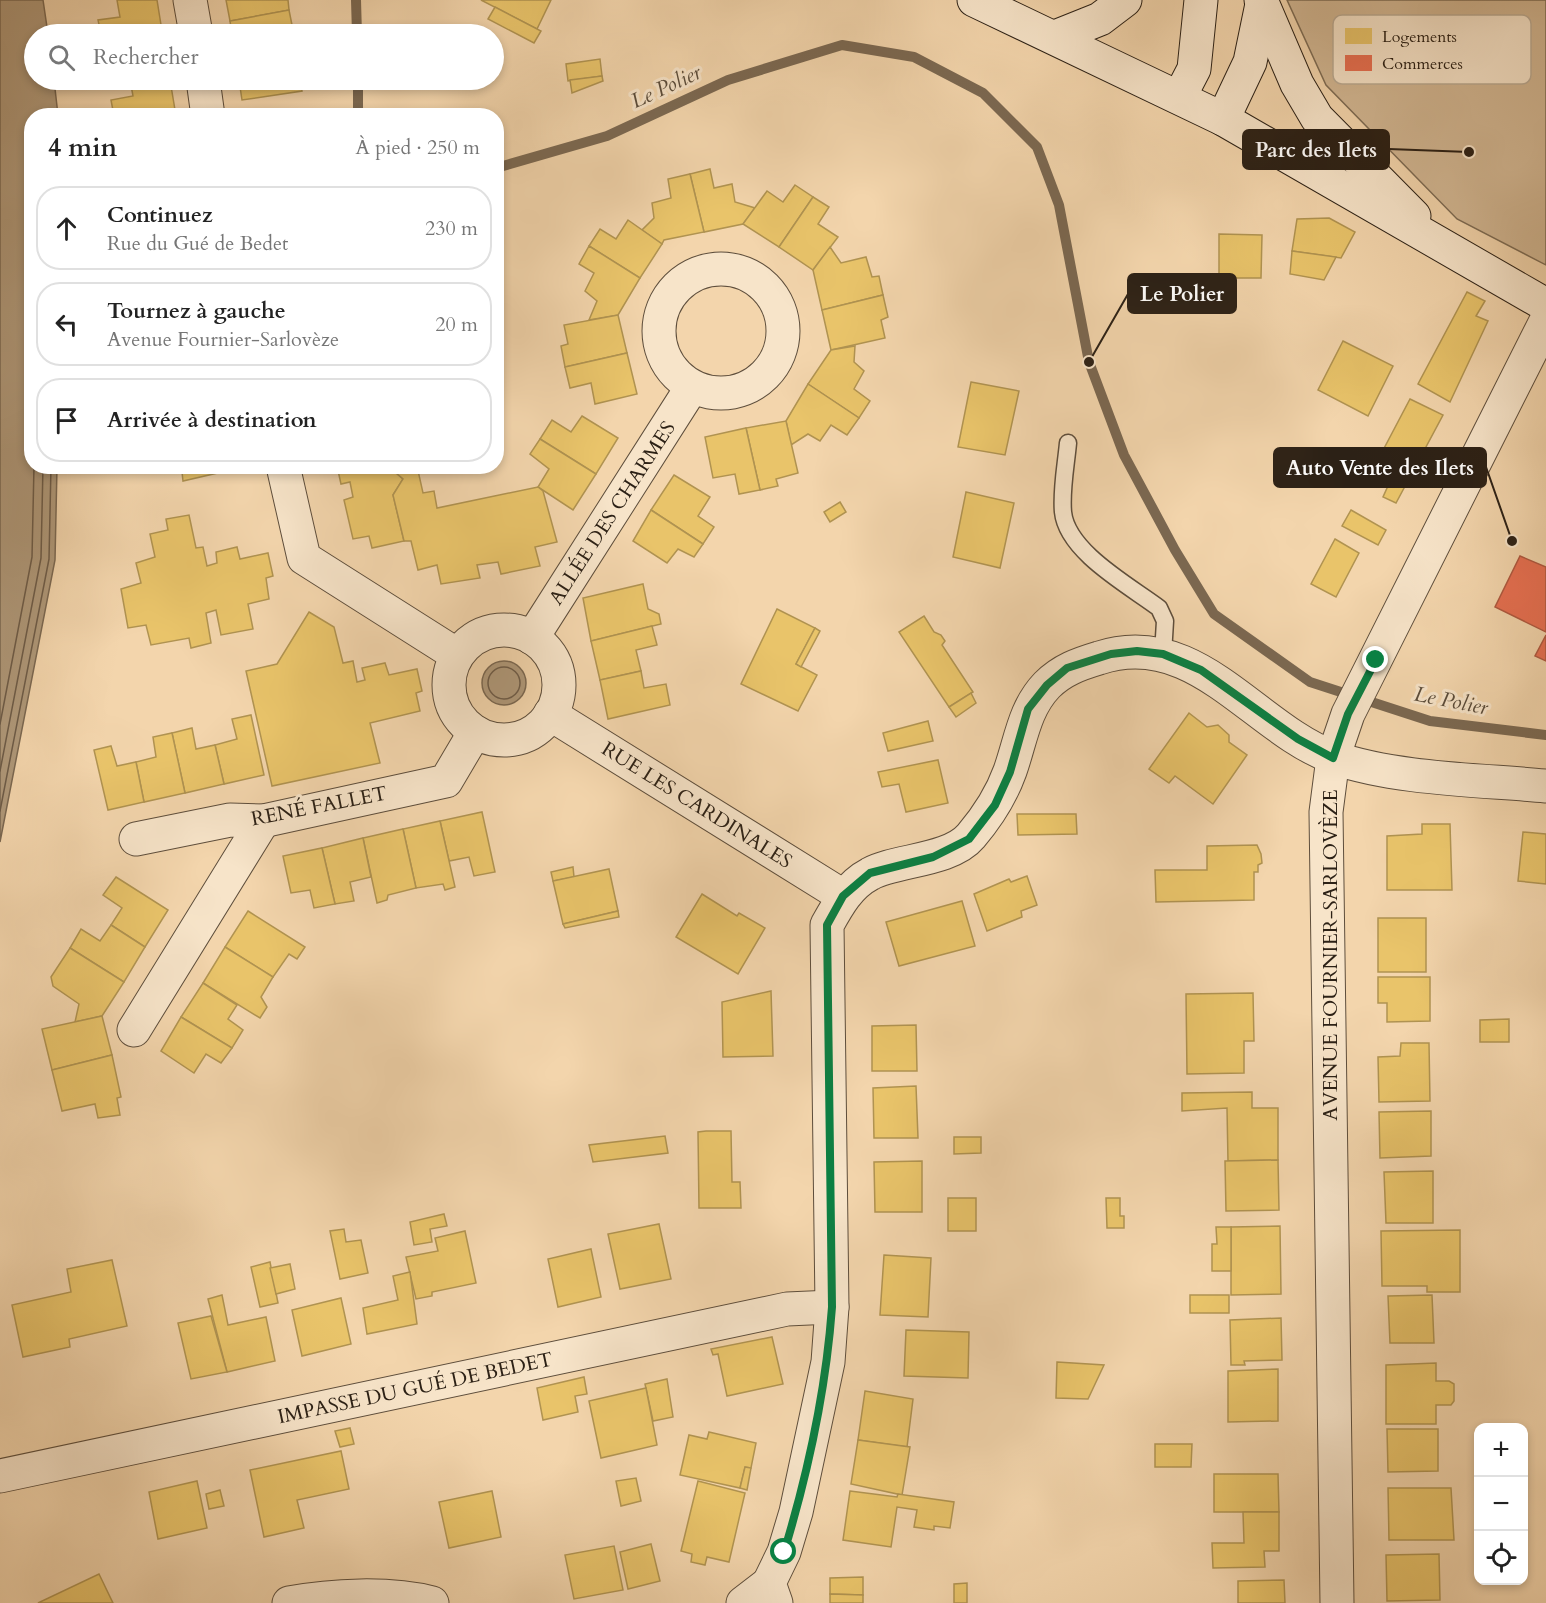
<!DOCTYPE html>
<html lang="fr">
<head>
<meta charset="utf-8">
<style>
  body { margin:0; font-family:Cardo,serif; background:#f6f6f6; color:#222 }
  .controls { position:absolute; right:18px; bottom:18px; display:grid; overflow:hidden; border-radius:12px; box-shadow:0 3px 9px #0003 }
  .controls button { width:54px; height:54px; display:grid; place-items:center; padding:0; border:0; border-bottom:2px solid #e0e0e0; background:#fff; color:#222; font:30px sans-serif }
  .stop { position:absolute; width:18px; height:18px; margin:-14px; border:4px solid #0b8043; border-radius:50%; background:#fff }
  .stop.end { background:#0b8043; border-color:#fff; box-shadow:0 2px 6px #0008 }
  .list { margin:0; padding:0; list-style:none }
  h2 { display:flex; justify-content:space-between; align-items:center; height:78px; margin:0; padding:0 24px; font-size:26px }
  h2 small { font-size:20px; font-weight:400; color:#767676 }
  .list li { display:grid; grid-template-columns:39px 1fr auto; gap:18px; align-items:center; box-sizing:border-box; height:84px; margin:0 12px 12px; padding:0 12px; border:2px solid #e0e0e0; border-radius:24px }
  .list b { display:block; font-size:22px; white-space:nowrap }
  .list p { margin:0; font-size:20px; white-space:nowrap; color:#767676 }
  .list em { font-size:20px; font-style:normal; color:#767676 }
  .icon { flex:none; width:33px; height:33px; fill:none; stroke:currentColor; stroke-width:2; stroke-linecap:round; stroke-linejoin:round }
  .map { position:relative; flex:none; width:1546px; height:1603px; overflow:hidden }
  .search { position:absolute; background:#fff; box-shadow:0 3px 9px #0003; left:24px; top:24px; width:480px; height:66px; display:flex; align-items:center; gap:15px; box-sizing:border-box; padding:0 21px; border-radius:33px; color:#767676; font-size:22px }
  .panel { position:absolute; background:#fff; box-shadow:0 3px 9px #0003; left:24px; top:108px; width:480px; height:366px; border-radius:24px }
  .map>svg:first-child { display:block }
  .green { fill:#d1b692; stroke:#7e6c54; stroke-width:1.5 }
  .water { fill:#af9879; stroke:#7b6851; stroke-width:1.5 }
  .homes { fill:#e9c46a; stroke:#b09351; stroke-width:1.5 }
  .shops { fill:#e76f51; stroke:#af583f; stroke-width:1.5 }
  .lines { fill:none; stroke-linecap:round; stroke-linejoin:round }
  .shore { stroke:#6e5c48; stroke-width:1.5 }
  .stream { stroke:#7b6851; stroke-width:10 }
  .lane-casing { stroke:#5e4e3c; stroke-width:19 }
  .street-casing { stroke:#5e4e3c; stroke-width:35 }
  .secondary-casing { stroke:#2c2116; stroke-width:35 }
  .lane { stroke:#f7e4c9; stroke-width:16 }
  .street { stroke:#f7e4c9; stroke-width:33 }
  .secondary { stroke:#f7e4c9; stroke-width:33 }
  .route { stroke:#0b8043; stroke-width:8 }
  .labels { text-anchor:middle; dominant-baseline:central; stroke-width:6; stroke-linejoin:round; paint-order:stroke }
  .street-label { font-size:20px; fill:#2c2116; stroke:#f7e4c9 }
  .water-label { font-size:21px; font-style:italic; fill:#5a4b39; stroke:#f7e4c9 }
  .key { fill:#f7e4c9; stroke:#baaa93; stroke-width:1.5 }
  .key-label { font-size:16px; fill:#2c2116 }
  .leader { fill:none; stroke:#2c2116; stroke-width:2 }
  .callout-dot { fill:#2c2116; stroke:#f7e4c9; stroke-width:2 }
  .callout { fill:#2c2116; stroke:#2c2116; stroke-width:2 }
  .callout-label { font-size:21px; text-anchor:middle; font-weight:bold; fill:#fff }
</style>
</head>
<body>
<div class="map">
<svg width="1546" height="1603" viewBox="0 0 1546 1603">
  <rect width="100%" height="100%" fill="#f3d5ac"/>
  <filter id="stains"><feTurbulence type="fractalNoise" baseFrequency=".00333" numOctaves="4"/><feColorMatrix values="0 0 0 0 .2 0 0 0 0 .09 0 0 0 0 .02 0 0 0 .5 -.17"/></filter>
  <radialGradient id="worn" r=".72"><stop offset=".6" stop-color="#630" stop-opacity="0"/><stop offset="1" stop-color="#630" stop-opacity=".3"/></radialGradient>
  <path class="green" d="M1287,0H1546V265L1457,219L1326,85Z"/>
  <g class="water">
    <path d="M0,0H43L48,34H34V80H54L58,115L32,116V466L57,467L55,560L0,842Z"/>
    <circle cx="504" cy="683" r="22"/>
  </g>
  <g class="homes">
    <path d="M117,0H157L162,31L138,34H101L98,20L120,17Z"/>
    <path d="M226,0H288L289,10L230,21Z"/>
    <path d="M481,0H551L537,29Z"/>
    <path d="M495,7L541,31L534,43L488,19Z"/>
    <path d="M289,10L293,30L272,34H232L230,21Z"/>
    <path d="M600,59L602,76L568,81L566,64Z"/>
    <path d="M602,76L603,81L572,93L570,80Z"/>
    <path d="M130,80H170L175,110L144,116H114L111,100L133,96Z"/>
    <path d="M239,80H300L302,91L242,100Z"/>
    <path d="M710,169L714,188L732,184L735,202L755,208L743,224L704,232L690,174Z"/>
    <path d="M690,174L704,232L664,240L662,244L642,230L654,218L652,203L671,198L668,179Z"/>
    <path d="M795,185L813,197L779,247L743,224L767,191L783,202Z"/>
    <path d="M813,197L829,207L818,224L838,237L813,270L779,247Z"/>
    <path d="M1329,218L1355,232L1341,258L1292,251L1297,219Z"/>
    <path d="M628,220L662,244L640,278L589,246L600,229L616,239Z"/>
    <path d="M1219,234L1262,235L1261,278H1219Z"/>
    <path d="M589,246L640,278L618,315L589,320L597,301L585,291L594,273L579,264Z"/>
    <path d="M830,247L841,263L866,257L872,277L879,276L883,295L822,310L813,270Z"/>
    <path d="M1292,251L1336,257L1324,280L1290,274Z"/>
    <path d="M1467,292L1485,301L1476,316L1488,321L1450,402L1418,384Z"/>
    <path d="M883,295L888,317L881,320L885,338L831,350L822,310Z"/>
    <path d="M618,315L627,353L565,367L561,346L568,344L564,325Z"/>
    <path d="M1343,341L1393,366L1368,416L1318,390Z"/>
    <path d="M855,346L854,362L864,371L854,389L870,401L859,418L808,384L831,350Z"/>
    <path d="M627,353L637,394L595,404L591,383L570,388L565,367Z"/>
    <path d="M971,382L1019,391L1005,455L958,447Z"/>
    <path d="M808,384L859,418L847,435L831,425L820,441L808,434L791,445L786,421Z"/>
    <path d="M1410,399L1443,415L1396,503L1383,497L1397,466L1380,456Z"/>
    <path d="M582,416L618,438L596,474L540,439L552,420L571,432Z"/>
    <path d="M786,421L798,473L776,479L778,486L760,490L746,428Z"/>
    <path d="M746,428L760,490L739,494L735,474L713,478L705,437Z"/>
    <path d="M540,439L596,474L573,510L538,487L549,469L530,454Z"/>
    <path d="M248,466L183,481L182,472L187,466Z"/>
    <path d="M337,466H388L403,479L393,495L404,541L372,548L369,536L353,539L344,500L353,497L350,482L341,484Z"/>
    <path d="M388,466H417L423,493L434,491L437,508L538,487L543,491L557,542L535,547L540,566L501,574L498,562L477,565L480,578L441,584L437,565L418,570L411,541H404L393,495L403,479Z"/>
    <path d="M674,475L710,497L698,516L714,527L703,544L651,510Z"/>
    <path d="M966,492L1014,503L1000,568L953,557Z"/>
    <path d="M840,502L846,512L830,522L824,512Z"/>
    <path d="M651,510L703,544L694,557L678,549L667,563L633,541Z"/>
    <path d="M1351,510L1386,530L1378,545L1342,526Z"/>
    <path d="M189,515L196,548L203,547L207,566L217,563L216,552L237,547L240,559L268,553L273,576L266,578L269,599L248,604L253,629L221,635L216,610L206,613L211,643L191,648L189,638L151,645L146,625L128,628L121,589L141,583L136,563L155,557L150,534L168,530L166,519Z"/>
    <path d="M1335,539L1359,553L1336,597L1311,584Z"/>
    <path d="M643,584L648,609L659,614L661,624L591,641L583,598Z"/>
    <path d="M777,609L815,628L796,664L817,675L798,711L741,684Z"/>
    <path d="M309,612L334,627L343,663L353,661L357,682L365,680L362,668L385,663L389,675L417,669L422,691L416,693L420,711L370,723L380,763L272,786L246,671L277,664Z"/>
    <path d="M924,616L934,632L941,635L945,641L942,645L973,692L949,707L899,632Z"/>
    <path d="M652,626L657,645L636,650L641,671L600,680L591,641Z"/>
    <path d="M815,628L820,631L801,667L796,664Z"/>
    <path d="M641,671L644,688L666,684L670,705L608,719L600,680Z"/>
    <path d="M971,693L976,703L956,717L949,707Z"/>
    <path d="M1189,713L1207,727L1218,725L1229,735V742L1247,755L1213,804L1175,776L1169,783L1149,769Z"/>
    <path d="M251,715L264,775L224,784L215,745L237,739L232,719Z"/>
    <path d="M928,721L933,741L888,751L883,733Z"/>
    <path d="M192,728L196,749L215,745L224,784L185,793L172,733Z"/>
    <path d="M172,733L185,793L144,802L136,762L156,757L153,737Z"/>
    <path d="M111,746L117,766L136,762L144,802L108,810L94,750Z"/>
    <path d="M938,760L948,803L906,812L899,784L882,787L878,772Z"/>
    <path d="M482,812L495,872L474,876L469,857L449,861L440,821Z"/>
    <path d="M1017,814H1076L1077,834L1018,835Z"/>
    <path d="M440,821L455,887L445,890L443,884L416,888L403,829Z"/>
    <path d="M1422,824H1450L1452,890H1387V836L1422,834Z"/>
    <path d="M403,829L416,888L388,895L387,900L377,903L363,838Z"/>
    <path d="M1523,832L1546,834V884L1518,881Z"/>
    <path d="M363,838L371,877L350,882L354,901L335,904L322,848Z"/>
    <path d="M1257,845L1261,854L1262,863L1258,865V872H1254V900L1156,902L1155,870H1207V846Z"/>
    <path d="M322,848L335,904L314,908L310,890L291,893L283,856Z"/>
    <path d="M573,867L574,877L553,881L551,872Z"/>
    <path d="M609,869L618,911L563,924L553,881Z"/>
    <path d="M1027,876L1037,905L1021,911L1022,917L987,931L974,894L1009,879L1011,882Z"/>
    <path d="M116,877L168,910L145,947L111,925L122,908L103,895Z"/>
    <path d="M702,894L737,916L739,913L765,928L738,974L676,937Z"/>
    <path d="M962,901L975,946L899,966L886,922Z"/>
    <path d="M248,911L305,947L297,959L289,954L273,977L225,947Z"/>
    <path d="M618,911L619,917L565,928L563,924Z"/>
    <rect x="1378" y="918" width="48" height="54"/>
    <path d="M111,925L145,947L124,982L70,948L81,929L100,941Z"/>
    <path d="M225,947L273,977L261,997L267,1007L260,1018L203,983Z"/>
    <path d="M70,948L124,982L102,1016L75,1022L79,1004L53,986L51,977Z"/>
    <path d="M1378,977H1430V1021L1387,1022V1003H1378Z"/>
    <path d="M203,983L237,1005L228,1019L243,1030L232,1048L181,1017Z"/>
    <path d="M771,991L773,1056L723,1057L722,1002Z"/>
    <path d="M1253,993L1254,1041H1244V1073L1187,1074L1186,994Z"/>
    <path d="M102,1016L112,1055L52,1070L42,1029Z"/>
    <path d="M181,1017L232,1048L221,1063L206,1054L194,1073L161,1051Z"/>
    <path d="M1509,1019V1042H1480V1020Z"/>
    <path d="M916,1025L917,1071H872V1026Z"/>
    <path d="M1401,1043H1429L1430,1101L1379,1102L1378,1057L1400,1056Z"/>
    <path d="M112,1055L121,1097L117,1098L120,1115L98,1118L95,1104L62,1111L52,1070Z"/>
    <path d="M916,1086L918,1138H874L873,1088Z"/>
    <path d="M1252,1092V1108H1278V1160L1228,1161L1227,1108L1182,1111V1093Z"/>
    <path d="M1431,1111V1156L1380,1158L1379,1112Z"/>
    <path d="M706,1131H731L732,1182H740L741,1208H699L698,1132Z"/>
    <path d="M665,1136L668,1153L593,1162L589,1145Z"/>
    <path d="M954,1137H981V1153L954,1154Z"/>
    <path d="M1278,1160L1279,1210L1226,1211L1225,1161Z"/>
    <path d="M922,1161V1212H875L874,1162Z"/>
    <path d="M1433,1171V1223H1386L1384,1172Z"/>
    <rect x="948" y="1198" width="28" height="33"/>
    <path d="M1106,1198H1120V1216H1124V1228H1107Z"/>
    <path d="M444,1214L447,1226L430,1229L432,1242L414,1245L410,1222Z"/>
    <path d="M659,1224L671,1279L620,1289L608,1234Z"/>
    <path d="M1280,1226L1281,1294L1231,1295V1227Z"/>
    <path d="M1216,1227H1231V1271H1212V1244H1217Z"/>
    <path d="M344,1229L346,1242L361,1240L368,1273L340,1279L330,1231Z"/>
    <path d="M1460,1230V1292H1427V1286H1382L1381,1231Z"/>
    <path d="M465,1231L476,1283L432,1292V1296L416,1299L406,1257L438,1251L435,1238Z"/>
    <path d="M591,1249L601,1297L558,1307L548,1259Z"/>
    <path d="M884,1255L931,1258L928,1317L880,1315Z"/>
    <path d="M112,1260L127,1326L69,1339L70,1347L23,1357L12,1305L71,1292L67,1269Z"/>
    <path d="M270,1262L278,1303L260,1307L251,1267Z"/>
    <path d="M290,1264L295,1289L276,1294L270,1268Z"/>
    <path d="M410,1272L417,1324L367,1334L363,1308L398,1300L393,1276Z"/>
    <path d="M222,1295L228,1325L266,1317L275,1361L227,1372L208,1299Z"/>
    <rect x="1190" y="1295" width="39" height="18"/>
    <path d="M1432,1295L1434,1343H1390L1388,1296Z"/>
    <path d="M341,1298L351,1344L302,1356L292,1310Z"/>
    <path d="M211,1316L227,1372L191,1379L178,1323Z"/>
    <path d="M1281,1318L1282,1360L1244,1361L1245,1365H1231L1230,1320Z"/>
    <path d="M906,1330L969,1332L968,1378L904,1376Z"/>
    <path d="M772,1337L783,1384L727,1396L718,1354L713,1355L711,1349Z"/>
    <path d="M1057,1362L1104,1365L1088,1399L1056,1398Z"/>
    <path d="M1436,1363V1381H1449L1454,1384V1401L1451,1405H1436V1424H1386V1365Z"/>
    <path d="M1278,1369V1421L1228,1422V1371Z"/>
    <path d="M584,1377L587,1394L575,1396L578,1412L543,1420L537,1388Z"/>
    <path d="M667,1379L673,1417L653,1421L645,1384Z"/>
    <path d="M646,1388L657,1445L601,1458L589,1401Z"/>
    <path d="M865,1391L913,1399L907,1447L858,1440Z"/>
    <path d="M350,1428L354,1444L340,1447L335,1431Z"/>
    <path d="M1387,1429H1438V1471L1388,1472Z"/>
    <path d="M709,1432L756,1443L751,1468L745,1467L740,1488L680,1475L689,1435L707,1439Z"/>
    <path d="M858,1440L910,1447L902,1495L851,1484Z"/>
    <path d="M1155,1444H1192L1191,1467H1155Z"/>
    <path d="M341,1451L349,1489L297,1500L304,1528L264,1537L250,1470Z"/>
    <path d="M745,1467L751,1468L747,1490L740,1488Z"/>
    <path d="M1214,1474H1278L1279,1512H1214Z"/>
    <path d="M636,1478L641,1501L621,1506L616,1481Z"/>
    <path d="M197,1481L207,1528L158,1539L149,1492Z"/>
    <path d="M698,1481L745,1493L729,1562L707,1557L705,1565L691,1562L692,1554L681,1551Z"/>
    <path d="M1388,1488H1451L1454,1540H1389Z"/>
    <path d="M220,1490L224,1506L209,1509L206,1494Z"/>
    <path d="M492,1491L501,1537L449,1548L439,1502Z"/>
    <path d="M850,1491L897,1497L898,1494L954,1502L950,1528L934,1526V1530L914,1527L917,1510L897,1507L891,1547L843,1540Z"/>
    <path d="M1243,1512H1279V1551H1264L1265,1567L1213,1568L1212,1543H1244Z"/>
    <path d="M651,1544L660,1581L628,1589L620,1552Z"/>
    <path d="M614,1546L623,1590L574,1599L565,1555Z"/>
    <path d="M1439,1554L1440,1600L1387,1601L1386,1555Z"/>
    <path d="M99,1574L113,1603H38Z"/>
    <path d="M863,1577V1595L830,1594V1578Z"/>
    <path d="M1284,1580L1285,1603H1238V1581Z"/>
    <path d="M967,1583V1603H954V1584Z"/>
    <path d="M830,1594L863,1595V1603H830Z"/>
  </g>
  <g class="shops">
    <path d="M1520,556L1546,567V632L1495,607Z"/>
    <path d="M1546,635V661L1535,656Z"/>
  </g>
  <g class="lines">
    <g class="shore">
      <circle cx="504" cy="683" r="16"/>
      <path d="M0,724L32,557L34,466"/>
      <path d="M0,771L41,558L43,466"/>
      <path d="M0,811L49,559L51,466"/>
    </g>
    <g class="stream">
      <path d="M356,0L357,34"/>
      <path d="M358,80V116"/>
      <path d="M496,168L607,136L728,80L842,45L914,57L983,93L1037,147L1059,205L1089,362L1124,455L1175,550L1214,614L1310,682L1430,721L1546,735"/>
    </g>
    <g class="lane-casing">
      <path id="lane" d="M1068,443C1066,465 1061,490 1063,512C1067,552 1130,586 1159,608L1165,621L1163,654"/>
    </g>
    <g class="street-casing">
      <g id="street">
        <path d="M190,0L196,34"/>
        <path d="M203,80L208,116"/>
        <circle cx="721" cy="331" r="62"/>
        <path d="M283,466L304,558L457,655"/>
        <circle cx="504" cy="685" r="55"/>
        <path d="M532,638L692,387"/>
        <path d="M550,714L843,896"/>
        <path d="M136,839L230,820L263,821L446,781L475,732"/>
        <path d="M134,1030L263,821"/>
        <path d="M0,1476L787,1309L832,1307"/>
        <path d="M289,1603C331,1595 390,1592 432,1603"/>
        <path d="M743,1603L769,1583"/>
        <path d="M776,1603L769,1583L784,1552L796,1512L828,1362L832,1307L827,925C838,905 849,885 870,874C895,860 950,861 971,836C988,816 1001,796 1010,771C1021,740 1024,709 1047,685C1062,670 1079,664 1099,658C1196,626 1254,729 1335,758C1395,779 1482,780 1546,786"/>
        <path d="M1337,1603L1326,812L1333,758L1348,714L1546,321"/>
      </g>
    </g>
    <g class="secondary-casing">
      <g id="secondary">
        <path d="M974,0L1223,119L1546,305"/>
        <path d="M1261,0L1297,84L1317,118L1414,216"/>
        <path d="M1055,37L1100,19L1125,0"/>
        <path d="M1180,96L1194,69L1201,0"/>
        <path d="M1223,119L1250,62L1262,4"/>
      </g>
    </g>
    <use href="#lane" class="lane"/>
    <use href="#street" class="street"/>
    <use href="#secondary" class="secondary"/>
  </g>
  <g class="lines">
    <path class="route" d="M784,1552C808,1473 826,1389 832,1307L827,925L843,896L870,873L933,857L969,839L995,805L1010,772L1028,709L1047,685L1067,668L1111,654L1137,651L1163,654L1201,670L1298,739L1333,758L1348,714L1376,660"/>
  </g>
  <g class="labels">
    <g class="street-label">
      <text transform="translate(612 513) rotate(-57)">ALLÉE DES CHARMES</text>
      <text transform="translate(697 805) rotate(32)">RUE LES CARDINALES</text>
      <text transform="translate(319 806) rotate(-11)">RENÉ FALLET</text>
      <text transform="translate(1330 955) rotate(-90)">AVENUE FOURNIER-SARLOVÈZE</text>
      <text transform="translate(415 1388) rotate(-12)">IMPASSE DU GUÉ DE BEDET</text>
    </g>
    <g class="water-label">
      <text transform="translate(666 87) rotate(-25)">Le Polier</text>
      <text transform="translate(1451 701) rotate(11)">Le Polier</text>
    </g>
  </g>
  <rect x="1333" y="15" width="198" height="69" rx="9" class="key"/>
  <rect x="1345" y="28" width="27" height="16" fill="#e9c46a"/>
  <rect x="1345" y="55" width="27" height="16" fill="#e76f51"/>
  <g class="key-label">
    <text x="1382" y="42">Logements</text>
    <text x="1382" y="69">Commerces</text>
  </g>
  <path class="leader" d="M1469 152L1389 149M1089 362L1128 294M1512 541L1486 467"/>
  <g class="callout-dot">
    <circle cx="1469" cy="152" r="6"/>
    <circle cx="1089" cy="362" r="6"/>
    <circle cx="1512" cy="541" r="6"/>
  </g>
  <g class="callout">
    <rect x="1243" y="130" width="146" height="39" rx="6"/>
    <rect x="1128" y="274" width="108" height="39" rx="6"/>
    <rect x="1274" y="448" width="212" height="39" rx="6"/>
  </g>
  <g class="callout-label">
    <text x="1316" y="157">Parc des Ilets</text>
    <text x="1182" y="301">Le Polier</text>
    <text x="1380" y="475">Auto Vente des Ilets</text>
  </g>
  <rect width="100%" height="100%" filter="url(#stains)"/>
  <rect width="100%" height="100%" fill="url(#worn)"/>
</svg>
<div class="controls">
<button>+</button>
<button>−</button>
<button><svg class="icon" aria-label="locate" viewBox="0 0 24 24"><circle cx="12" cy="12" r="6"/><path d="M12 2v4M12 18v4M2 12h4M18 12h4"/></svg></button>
</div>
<div class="stop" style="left:784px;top:1552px"></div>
<div class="stop end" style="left:1376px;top:660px"></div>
<div class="search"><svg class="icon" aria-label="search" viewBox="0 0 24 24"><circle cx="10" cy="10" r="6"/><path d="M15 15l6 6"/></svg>Rechercher</div>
<section class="panel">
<h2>4 min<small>À pied · 250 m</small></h2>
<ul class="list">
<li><svg class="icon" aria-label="ahead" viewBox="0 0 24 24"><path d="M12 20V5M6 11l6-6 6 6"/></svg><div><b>Continuez</b><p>Rue du Gué de Bedet</p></div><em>230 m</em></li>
<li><svg class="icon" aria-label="left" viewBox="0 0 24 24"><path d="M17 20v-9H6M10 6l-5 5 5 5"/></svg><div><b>Tournez à gauche</b><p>Avenue Fournier-Sarlovèze</p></div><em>20 m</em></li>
<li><svg class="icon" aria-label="arrive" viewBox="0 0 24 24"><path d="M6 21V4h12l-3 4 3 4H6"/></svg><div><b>Arrivée à destination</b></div></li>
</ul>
</section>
</div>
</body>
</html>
